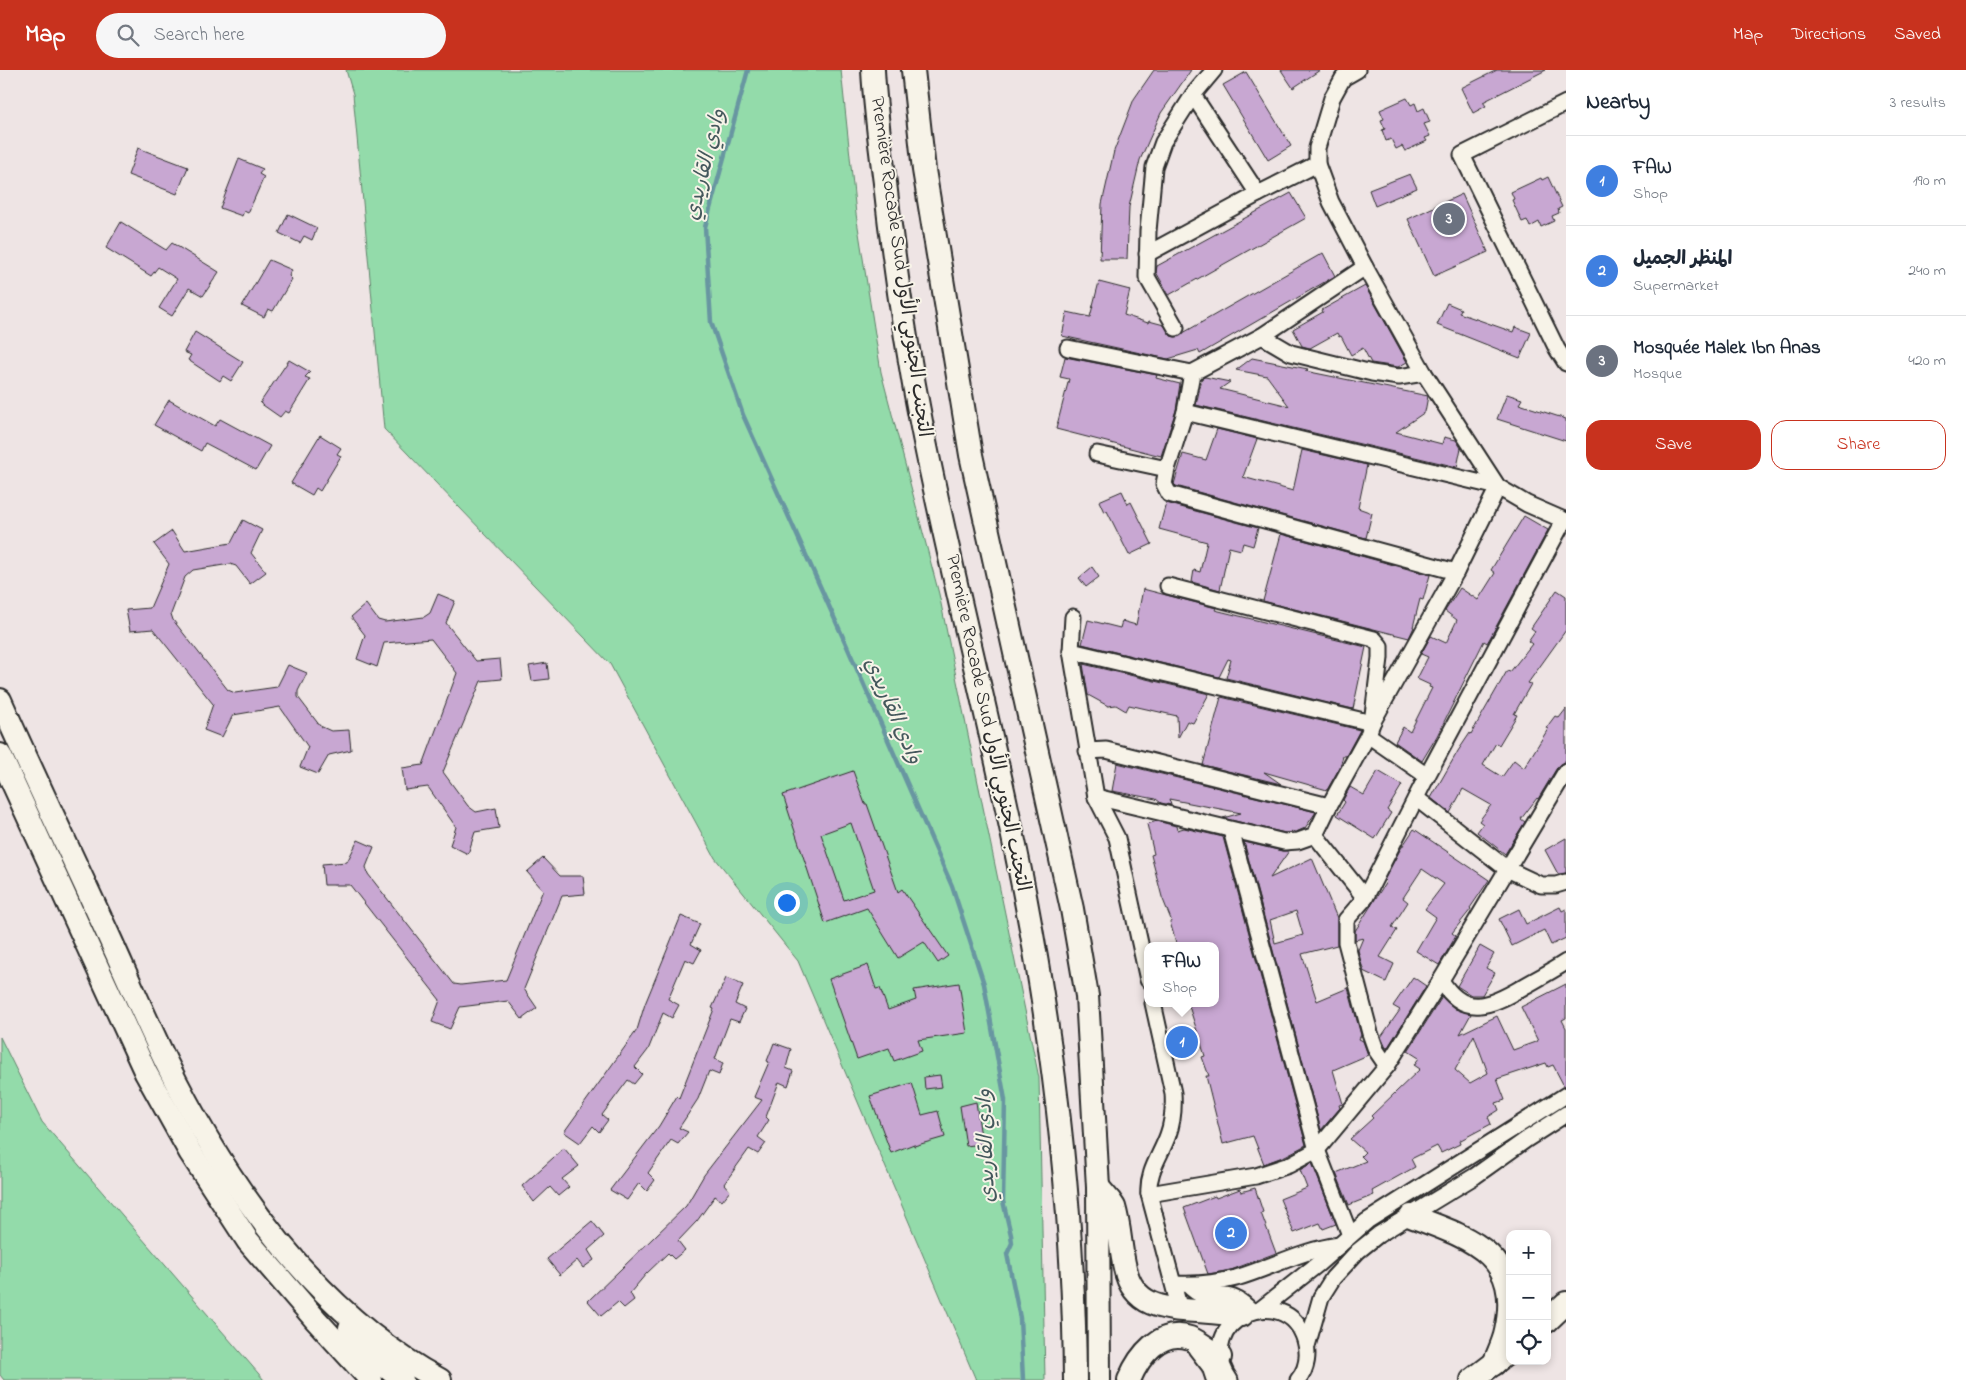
<!DOCTYPE html>
<html lang="en">
<head>
<meta charset="utf-8">
<style>
  body { margin:0; font-family:"Indie Flower","Playpen Sans Arabic",sans-serif; background:#f6f6f7; color:#1f2937 }
  .controls { position:absolute; right:15px; bottom:15px; display:grid; overflow:hidden; border-radius:10px; box-shadow:0 2px 8px #0003 }
  .controls button { width:45px; height:45px; display:grid; place-items:center; padding:0; border:0; border-bottom:1px solid #e0e1e3; background:#fff; color:#1f2937; font:25px sans-serif }
  .you { position:absolute; left:786px; top:832px; width:18px; height:18px; margin:-12px; border:4px solid #fff; border-radius:50%; background:#1a73e8; box-shadow:0 0 0 8px #1a73e833 }
  .badge { display:grid; place-items:center; width:32px; height:32px; border-radius:50%; background:#c8321e; color:#fff; font-size:16px; font-weight:700 }
  .pin { position:absolute; translate:-50% -50%; border:2px solid #fff; box-shadow:0 1px 5px #0006 }
  .popup { position:absolute; left:1144px; top:872px; width:75px; height:65px; box-sizing:border-box; display:grid; place-content:center; border-radius:10px; background:#fff; filter:drop-shadow(0 1px 4px #0005); font-size:16px; white-space:nowrap; color:#747a83 }
  .popup b { font-size:19px; color:#1f2937 }
  .popup::after { content:''; position:absolute; left:50%; top:100%; margin-left:-10px; border:10px solid transparent; border-top-color:#fff }
  .list { margin:0; padding:0; list-style:none }
  h2 { display:flex; justify-content:space-between; align-items:center; height:65px; margin:0; padding:0 20px; font-size:21px }
  h2 small { font-size:16px; font-weight:400; color:#747a83 }
  .list li { display:grid; grid-template-columns:32px 1fr auto; gap:15px; align-items:center; box-sizing:border-box; height:90px; padding:0 20px; border-top:1px solid #e0e1e3 }
  .list b { display:block; font-size:19px; white-space:nowrap }
  .list p { margin:0; font-size:16px; white-space:nowrap; color:#747a83 }
  .list em { font-size:16px; font-style:normal; color:#747a83 }
  .actions { display:flex; gap:10px; padding:15px 20px }
  .actions a { flex:1; padding:11px 0; border:1px solid #c8321e; border-radius:15px; text-align:center; font-size:18px; color:#c8321e }
  .actions .main { background:#c8321e; color:#fff }
  .icon { flex:none; width:28px; height:28px; fill:none; stroke:currentColor; stroke-width:2; stroke-linecap:round; stroke-linejoin:round }
  .map { position:relative; flex:none; width:1566px; height:1310px; overflow:hidden }
  header { display:flex; align-items:center; gap:30px; box-sizing:border-box; height:70px; padding:0 25px; background:#c8321e; color:#fff }
  header strong { font-size:24px }
  nav { display:flex; gap:28px; margin-inline-start:auto; font-size:18px }
  .search { width:350px; height:45px; background:#f6f6f7; display:flex; align-items:center; gap:12px; box-sizing:border-box; padding:0 18px; border-radius:28px; color:#747a83; font-size:19px }
  main { display:flex }
  aside { flex:1; background:#fff }
  .map>svg:first-child { display:block }
  .green { fill:#93dbaa; stroke:#5f836a }
  .lines { fill:none; stroke-linecap:round; stroke-linejoin:round }
  .stream { stroke:#6896a1; stroke-width:4.5 }
  .building { fill:#c8a7d2; stroke:#2b2b2b; fill-rule:evenodd }
  .minor-casing { stroke:#2b2b2b; stroke-width:19 }
  .highway-casing { stroke:#2b2b2b; stroke-width:26 }
  .minor { stroke:#f7f3e8; stroke-width:15 }
  .highway { stroke:#f7f3e8; stroke-width:22 }
  .labels { text-anchor:middle; dominant-baseline:central; stroke-width:4; stroke-linejoin:round; paint-order:stroke }
  .street-label { font-size:20px; fill:#2b2b2b; stroke:#f7f3e8 }
  .water-label { font-size:21px; font-style:italic; fill:#44585c; stroke:#f7f3e8 }
</style>
</head>
<body>
<header>
<strong>Map</strong>
<div class="search"><svg class="icon" aria-label="search" viewBox="0 0 24 24"><circle cx="10" cy="10" r="6"/><path d="M15 15l6 6"/></svg>Search here</div>
<nav><a>Map</a><a>Directions</a><a>Saved</a></nav>
</header>
<main>
<div class="map">
<svg width="1566" height="1310" viewBox="0 0 1566 1310">
  <rect width="100%" height="100%" fill="#eee4e4"/>
  <filter id="ink" filterUnits="userSpaceOnUse"><feTurbulence type="fractalNoise" baseFrequency=".02" numOctaves="2"/><feDisplacementMap in="SourceGraphic" scale="10" xChannelSelector="R" yChannelSelector="G"/><feConvolveMatrix kernelMatrix="1 2 1 2 8 2 1 2 1" color-interpolation-filters="sRGB"/></filter>
  <g filter="url(#ink)">
    <g class="green">
      <path d="M346,0H841L856,144L881,302L939,524L1039,1008L1045,1310H976L798,891L715,788L610,594L384,359L353,24Z"/>
      <path d="M0,967L42,1052L264,1310H4L0,1305Z"/>
    </g>
    <g class="lines">
      <path class="stream" d="M748,0L705,157L711,252L743,345L846,574L952,816L984,914L1005,1030L1003,1131L1011,1165L1012,1173L1007,1184L1020,1248L1023,1310"/>
    </g>
    <g class="building">
      <path d="M1154,0H1191L1161,43L1140,90L1129,137L1127,189H1100L1102,134L1114,81L1134,29Z"/>
      <path d="M1281,0H1320L1293,18Z"/>
      <path d="M1497,0H1546L1483,32L1486,36L1473,43L1461,18Z"/>
      <path d="M1246,2L1291,76L1268,90L1223,15Z"/>
      <path d="M1407,28L1411,35L1415,33L1418,41L1424,38L1430,52L1424,54L1430,66L1425,68L1427,71L1405,81L1402,76L1396,79L1391,69L1386,71L1382,60L1385,59L1381,50L1384,49L1380,40Z"/>
      <path d="M138,78L188,97L177,124L128,105Z"/>
      <path d="M239,89L263,99L259,104L264,107L248,143L244,141L242,146L220,138Z"/>
      <path d="M1410,104L1417,118L1375,136L1369,120Z"/>
      <path d="M1548,107L1562,137L1558,139L1559,143L1552,146L1554,151L1541,157L1539,152L1530,157L1527,150L1522,152L1512,130L1514,129L1511,122L1541,108L1542,110Z"/>
      <path d="M1291,123L1306,148L1169,225L1156,202L1157,196Z"/>
      <path d="M1462,124L1488,182L1434,206L1408,149Z"/>
      <path d="M288,144L317,158L312,170L304,166L300,173L279,163Z"/>
      <path d="M121,152L166,180L172,173L219,202L203,226L189,218L172,246L159,238L177,209L158,197L151,206L106,178Z"/>
      <path d="M1323,183L1335,206L1200,284L1198,280L1168,289L1062,266L1067,242L1090,247L1099,212L1130,220L1124,245L1148,253L1149,251L1164,255L1171,266L1176,267Z"/>
      <path d="M269,190L292,200L289,206L292,209L273,241L268,239L264,247L242,236Z"/>
      <path d="M1365,216L1407,292L1398,297L1371,293L1363,278L1351,285L1341,266L1339,267L1337,263L1310,278L1302,276L1293,259L1323,242L1322,240Z"/>
      <path d="M1447,233L1461,239L1459,243L1513,262L1515,257L1531,263L1520,288L1437,255Z"/>
      <path d="M195,262L243,292L231,311L223,306L220,311L188,290L191,285L184,282Z"/>
      <path d="M1065,287L1157,305L1156,308L1180,314L1176,340L1161,386L1056,359L1069,309L1060,307Z"/>
      <path d="M1252,288L1308,299L1305,301L1428,326L1425,342L1396,362L1442,374L1444,367L1456,370L1461,378L1457,397L1196,335L1202,308L1205,307L1230,312L1220,319L1289,336L1267,306L1236,300Z"/>
      <path d="M289,290L310,302L305,307L310,309L289,343L285,341L280,347L260,333Z"/>
      <path d="M1507,324L1522,329L1519,334L1566,349V371L1497,349Z"/>
      <path d="M169,330L215,356L220,349L270,376L256,400L205,373L201,381L154,355Z"/>
      <path d="M1217,359L1257,369L1243,407L1293,421L1302,380L1367,395L1358,438L1372,443L1366,468L1176,416L1174,414L1183,384L1206,390Z"/>
      <path d="M320,365L341,378L337,384L341,386L320,421L316,418L312,425L291,413Z"/>
      <path d="M1122,421L1128,434L1131,432L1152,474L1129,485L1107,441L1104,442L1099,431Z"/>
      <path d="M1166,433L1258,458L1253,476L1243,473L1241,480L1229,477L1220,520L1192,512L1194,500L1200,502L1207,472L1159,459Z"/>
      <path d="M1524,446L1548,460L1490,568L1487,573L1484,571L1437,666L1422,691L1395,672L1403,657L1410,662L1432,618L1429,617L1430,615L1417,609L1428,587L1421,584L1431,566L1446,573L1457,550L1445,541L1460,518L1478,530L1495,503L1491,500Z"/>
      <path d="M243,450L262,460L251,483L266,502L250,514L236,496L230,494L193,500L185,507L171,544L173,550L228,620L235,623L277,617L288,595L307,603L298,621V627L320,656L331,661L349,660L351,680L329,685L318,704L300,697L308,677L280,637L233,645L222,667L204,660L213,634L153,559L130,561L126,540L150,538L169,494L154,474L172,461L185,481L231,473Z"/>
      <path d="M1281,464L1430,505L1423,530L1420,529L1413,557H1414L1409,568L1263,531Z"/>
      <path d="M1092,497L1099,507L1086,517L1079,508Z"/>
      <path d="M1143,519L1216,538L1215,540L1366,577L1353,639L1226,608L1231,590L1228,589L1219,607L1082,574L1088,550L1120,558L1122,551L1136,555Z"/>
      <path d="M1557,520L1566,526V560L1528,613L1531,614L1514,644L1517,645L1499,675L1496,673L1483,695L1502,707L1514,690L1524,698L1548,659L1546,658L1555,646L1559,648L1566,639V690L1558,696L1538,729L1537,728L1521,749L1525,752L1505,784L1477,762L1483,754L1479,751L1491,735L1463,719L1450,743L1431,728L1458,681L1470,663L1471,664L1507,601L1510,602L1532,574L1528,571L1535,561L1531,558Z"/>
      <path d="M438,524L455,531L446,553L476,591L500,589L502,609L481,611L443,702L468,736L476,742L496,738L499,758L475,762L468,784L450,775L456,757L428,717L405,720L402,698L423,695L457,603L431,569L384,573L377,597L357,589L365,565L351,547L366,534L378,550L385,552L424,547L430,543Z"/>
      <path d="M547,593L549,609L532,611L529,596Z"/>
      <path d="M1083,594L1209,624L1193,653L1187,651L1178,668L1177,646L1129,635L1126,641L1116,635L1108,636L1088,625Z"/>
      <path d="M1221,627L1360,660L1346,686H1343L1340,697L1327,720L1264,702L1281,714L1203,695Z"/>
      <path d="M1117,693L1316,742L1305,758L1296,762L1285,763L1223,748L1241,743L1169,729L1171,735L1161,733L1156,729L1112,721Z"/>
      <path d="M853,701L865,734H867L898,822L902,819L948,886L938,893L924,872L898,888L867,838L825,853L783,725ZM851,753L874,820L844,830L821,764Z"/>
      <path d="M1378,701L1402,715L1387,740L1391,743L1375,769L1337,745L1345,732L1343,730L1350,717L1364,725Z"/>
      <path d="M1157,751L1176,756L1177,760L1184,758L1223,767L1306,1075L1285,1086L1264,1094L1253,1066L1223,1074L1206,1006H1209L1202,987L1205,986L1188,933H1216V876H1177L1170,852H1172L1162,827L1151,785L1154,784L1147,754Z"/>
      <path d="M1414,759L1489,810L1470,838L1471,839L1452,863L1456,866L1439,895L1416,881L1436,847L1425,839L1444,814L1422,799L1403,828L1408,832L1392,857L1397,860L1380,887L1394,894L1386,912L1363,901L1364,897L1362,896L1358,880L1363,868L1355,870V861L1386,812L1384,810L1400,780Z"/>
      <path d="M1566,768V803L1558,804L1545,780Z"/>
      <path d="M358,770L374,777L366,797L368,804L454,914L461,915L506,910L543,820L527,802L543,788L560,806H583L585,824L562,826L524,919L537,938L522,949L508,931L460,937L450,959L432,952L440,930L350,815H324L322,794L347,792Z"/>
      <path d="M1244,772L1282,781H1289L1270,808L1312,788L1337,848V875L1302,884L1317,931L1348,918L1361,965L1359,969L1363,971L1368,985L1333,1000L1343,1034L1339,1035L1340,1038L1321,1060ZM1296,841L1303,865L1275,873L1270,850Z"/>
      <path d="M1560,837L1562,841L1566,839V868L1551,875L1544,860L1512,876L1499,849L1519,839L1526,854Z"/>
      <path d="M681,846L700,854L691,874L701,880L694,893L685,889L668,929L679,935L672,948L663,943L648,980L635,997L642,1004L634,1014L628,1010L602,1045L608,1050L599,1062L593,1056L580,1073L564,1062L637,960L645,934Z"/>
      <path d="M1480,876L1494,884L1486,898L1495,903L1482,925H1471L1457,916Z"/>
      <path d="M868,895L876,919L880,918L888,940L916,930L914,920L959,913L967,963L918,970L922,981L894,991L889,978L857,989L829,909Z"/>
      <path d="M1413,907L1426,916L1388,977L1386,978L1381,967L1400,940L1393,936Z"/>
      <path d="M726,908L743,915L735,934L745,939L739,952L730,949L715,989L723,993L719,1005L709,1001L698,1029L679,1058L688,1062L678,1074L671,1070L648,1103L655,1110L647,1121L639,1113L627,1130L610,1120L659,1056L677,1026L679,1028L714,939L712,938Z"/>
      <path d="M1566,914V948L1562,950L1566,958V1016H1564L1553,995L1548,997L1546,993L1497,1009L1505,1030L1496,1033L1499,1040L1488,1047L1491,1054L1459,1071L1460,1074L1441,1083L1437,1076L1411,1089L1415,1097L1372,1121L1374,1125L1349,1135L1336,1103L1366,1091L1361,1086L1365,1082L1350,1069L1373,1048L1371,1046L1420,999L1414,995L1419,988L1408,981L1442,927L1455,939L1471,944L1460,964L1497,946L1513,980L1538,971L1521,937ZM1474,965L1488,1003L1470,1013L1455,1000Z"/>
      <path d="M774,973L791,979L786,998L793,1001L788,1016L779,1012L766,1047L769,1050L758,1067L766,1073L758,1084L749,1079L724,1114L730,1121L722,1131L715,1126L697,1151L678,1171L685,1180L674,1189L668,1183L646,1204L630,1223L634,1230L624,1238L618,1232L601,1246L588,1231L686,1136L704,1105L762,1030L754,1027L769,992L767,991Z"/>
      <path d="M940,1005L942,1017L925,1019L924,1007Z"/>
      <path d="M912,1013L922,1045L938,1041L945,1067L914,1076V1074L891,1083L870,1026Z"/>
      <path d="M976,1032L982,1074L966,1076L960,1036Z"/>
      <path d="M564,1078L579,1096L562,1109L569,1117L558,1126L550,1117L534,1132L522,1116Z"/>
      <path d="M1312,1093L1336,1154L1323,1159L1320,1153L1294,1163L1280,1129L1307,1118L1300,1100Z"/>
      <path d="M1255,1118L1263,1142L1261,1143L1276,1183L1231,1200L1208,1204L1184,1138L1215,1126L1216,1128L1240,1119L1241,1122Z"/>
      <path d="M592,1151L604,1166L588,1180L594,1190L583,1198L577,1190L560,1205L547,1189Z"/>
    </g>
    <g class="lines">
      <g class="minor-casing">
        <g id="minor">
          <path d="M1214,0L1193,25L1258,124L1317,94"/>
          <path d="M1357,0L1343,8L1332,28L1317,78V94L1331,132L1365,197L1424,303L1498,417L1527,434L1566,451"/>
          <path d="M1566,33L1462,85L1557,279L1566,293"/>
          <path d="M1147,184L1258,124"/>
          <path d="M1176,258L1147,207L1148,161L1154,97L1163,72L1193,25"/>
          <path d="M1262,266L1291,283L1372,303L1399,307L1424,303"/>
          <path d="M1068,278L1192,303L1262,266L1365,197"/>
          <path d="M1192,303L1185,342L1167,399L1164,414L1169,424L1456,502"/>
          <path d="M1097,384L1167,399"/>
          <path d="M1073,547L1071,581L1096,727L1117,768L1148,910"/>
          <path d="M1071,581L1372,653L1380,588V576L1374,569L1168,516"/>
          <path d="M1368,665L1427,706"/>
          <path d="M1087,681L1106,680L1329,736"/>
          <path d="M1096,727L1284,772L1298,771L1315,765L1329,736L1368,665L1372,653L1456,502L1498,417L1185,342"/>
          <path d="M1416,728L1507,799L1541,815H1556L1566,812"/>
          <path d="M1231,760L1317,1080L1350,1165"/>
          <path d="M1315,765L1365,828"/>
          <path d="M1441,910C1464,949 1491,936 1523,917C1537,909 1552,901 1566,892"/>
          <path d="M1153,933L1173,1023C1174,1038 1173,1051 1168,1065C1161,1085 1147,1102 1149,1124L1180,1240"/>
          <path d="M1387,996L1376,980L1370,963L1346,872V850L1365,828L1427,706L1564,450"/>
          <path d="M1149,1124L1256,1106L1289,1095L1317,1080L1387,996L1441,910L1566,701"/>
          <path d="M1175,1214C1194,1215 1217,1213 1236,1208C1273,1197 1301,1180 1340,1175"/>
          <path d="M1188,1215C1206,1235 1218,1220 1236,1229C1242,1231 1247,1237 1252,1241"/>
          <path d="M1261,1239L1318,1194L1367,1151L1566,1025"/>
          <path d="M1307,1276L1321,1227L1333,1208L1358,1181L1378,1165L1475,1106L1527,1069L1566,1044"/>
          <path d="M1230,1310C1190,1251 1286,1208 1305,1270C1309,1284 1307,1299 1298,1310"/>
        </g>
      </g>
      <g class="highway-casing">
        <g id="highway">
          <path d="M873,0C875,38 880,75 885,113C894,194 906,276 922,357C953,514 995,669 1025,826C1055,985 1074,1148 1075,1310"/>
          <path d="M913,0L924,100L971,385L1072,839L1087,926L1098,1117L1099,1310"/>
          <path d="M0,630C36,711 74,790 111,871C129,911 147,952 166,992C227,1116 316,1243 440,1310"/>
          <path d="M0,685L146,1003L190,1082L248,1171L316,1250L371,1310"/>
          <path d="M1098,1117L1110,1131L1114,1137C1120,1157 1120,1178 1125,1198C1133,1236 1163,1239 1196,1241C1212,1242 1227,1244 1242,1245"/>
          <path d="M1411,1146C1470,1168 1523,1184 1506,1261C1504,1272 1498,1283 1494,1294"/>
          <path d="M1547,1251L1566,1233"/>
          <path d="M350,1258L370,1283L402,1310"/>
          <path d="M1199,1277L1213,1295L1218,1310"/>
          <path d="M1129,1310C1139,1286 1160,1258 1190,1268C1200,1272 1211,1281 1220,1287"/>
          <path d="M1472,1310L1505,1285"/>
        </g>
      </g>
      <use href="#minor" class="minor"/>
      <use href="#highway" class="highway"/>
    </g>
  </g>
  <g class="labels">
    <g class="street-label">
      <text transform="translate(900 197) rotate(82)">Première Rocade Sud التجنب الجنوبي الأول</text>
      <text transform="translate(987 653) rotate(78)">Première Rocade Sud التجنب الجنوبي الأول</text>
    </g>
    <g class="water-label">
      <text transform="translate(706 95) rotate(-76)">وادي القاريدي</text>
      <text transform="translate(892 641) rotate(66)">وادي القاريدي</text>
      <text transform="translate(987 1076) rotate(-92)">وادي القاريدي</text>
    </g>
  </g>
</svg>
<div class="controls">
<button>+</button>
<button>−</button>
<button><svg class="icon" aria-label="locate" viewBox="0 0 24 24"><circle cx="12" cy="12" r="6"/><path d="M12 2v4M12 18v4M2 12h4M18 12h4"/></svg></button>
</div>
<div class="you"></div>
<div class="pin badge" style="left:1182px;top:972px;background:#3f7fe0">1</div>
<div class="popup"><b>FAW</b>Shop</div>
<div class="pin badge" style="left:1231px;top:1163px;background:#3f7fe0">2</div>
<div class="pin badge" style="left:1449px;top:149px;background:#6b7280">3</div>
</div>
<aside>
<h2>Nearby<small>3 results</small></h2>
<ul class="list">
<li><span class="badge" style="background:#3f7fe0">1</span><div><b>FAW</b><p>Shop</p></div><em>190 m</em></li>
<li><span class="badge" style="background:#3f7fe0">2</span><div><b>المنظر الجميل</b><p>Supermarket</p></div><em>240 m</em></li>
<li><span class="badge" style="background:#6b7280">3</span><div><b>Mosquée Malek Ibn Anas</b><p>Mosque</p></div><em>420 m</em></li>
</ul>
<div class="actions"><a class="main">Save</a><a>Share</a></div>
</aside>
</main>
</body>
</html>
